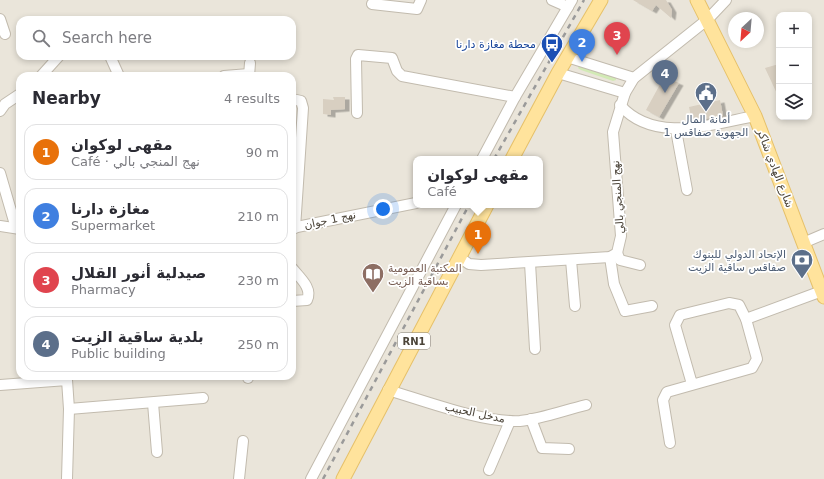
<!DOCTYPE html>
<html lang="en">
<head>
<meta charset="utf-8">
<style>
  body { margin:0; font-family:"DejaVu Sans",Vazirmatn,sans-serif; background:#f7f7f7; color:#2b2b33 }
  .controls { position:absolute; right:12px; top:12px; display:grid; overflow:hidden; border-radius:8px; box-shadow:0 2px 6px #0003 }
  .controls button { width:36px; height:36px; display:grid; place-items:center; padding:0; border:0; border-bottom:1px solid #e1e1e2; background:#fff; color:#2b2b33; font:20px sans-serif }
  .compass { position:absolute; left:728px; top:12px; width:36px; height:36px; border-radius:50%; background:#fff; box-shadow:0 2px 6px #0003; rotate:206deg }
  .you { position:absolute; left:383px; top:209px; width:14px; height:14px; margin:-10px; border:3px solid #fff; border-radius:50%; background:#1a73e8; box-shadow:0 0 0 6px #1a73e833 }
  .badge { display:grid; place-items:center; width:26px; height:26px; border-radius:50%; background:#d93025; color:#fff; font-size:13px; font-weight:700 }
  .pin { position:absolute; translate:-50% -33px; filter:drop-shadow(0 1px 2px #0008) }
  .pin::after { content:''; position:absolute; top:21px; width:14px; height:12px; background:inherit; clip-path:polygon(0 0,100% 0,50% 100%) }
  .popup { position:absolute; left:413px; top:156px; width:130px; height:52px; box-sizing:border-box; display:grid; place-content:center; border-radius:8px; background:#fff; filter:drop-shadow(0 1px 3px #0005); font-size:13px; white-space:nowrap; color:#7c7c81 }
  .popup b { font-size:15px; color:#2b2b33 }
  .popup::after { content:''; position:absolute; left:50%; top:100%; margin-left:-8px; border:8px solid transparent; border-top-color:#fff }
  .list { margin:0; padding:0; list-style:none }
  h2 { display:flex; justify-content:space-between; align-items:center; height:52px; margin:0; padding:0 16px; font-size:17px }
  h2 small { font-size:13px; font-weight:400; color:#7c7c81 }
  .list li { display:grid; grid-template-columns:26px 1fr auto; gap:12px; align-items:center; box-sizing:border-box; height:56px; margin:0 8px 8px; padding:0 8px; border:1px solid #e1e1e2; border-radius:12px }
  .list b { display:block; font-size:15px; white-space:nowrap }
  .list p { margin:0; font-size:13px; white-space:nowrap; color:#7c7c81 }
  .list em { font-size:13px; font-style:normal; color:#7c7c81 }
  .icon { flex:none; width:22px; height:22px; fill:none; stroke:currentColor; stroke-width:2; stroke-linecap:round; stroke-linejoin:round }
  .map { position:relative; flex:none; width:824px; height:479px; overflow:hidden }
  .search { position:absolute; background:#fff; box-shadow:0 2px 6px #0003; left:16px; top:16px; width:280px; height:44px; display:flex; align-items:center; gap:10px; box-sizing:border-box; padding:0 14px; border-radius:12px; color:#7c7c81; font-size:15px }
  .panel { position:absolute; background:#fff; box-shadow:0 2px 6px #0003; left:16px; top:72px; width:280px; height:308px; border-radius:12px }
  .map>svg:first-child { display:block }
  .residential { fill:#eae5da; fill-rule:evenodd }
  .green { fill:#d2eab5 }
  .building { fill:#d8cfc1; filter:url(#shadow) }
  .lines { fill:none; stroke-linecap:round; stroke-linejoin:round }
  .minor-casing { stroke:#c2bbae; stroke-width:12 }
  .major-casing { stroke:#e6c16a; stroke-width:15 }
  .minor { stroke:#fff; stroke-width:10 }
  .major { stroke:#ffe39c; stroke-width:13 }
  .rail { stroke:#9a9a9a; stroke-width:2.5; stroke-dasharray:5 5; stroke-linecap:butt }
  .labels { text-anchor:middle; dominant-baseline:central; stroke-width:3.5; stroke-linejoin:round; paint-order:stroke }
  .shield { fill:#fff; stroke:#817c74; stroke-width:1 }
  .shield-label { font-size:10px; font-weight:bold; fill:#4b4439 }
  .transit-label { font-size:11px; fill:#164399; stroke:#fff; text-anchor:end }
  .service-label { font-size:11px; fill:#4e5e75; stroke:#fff }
  .street-label { font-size:11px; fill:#4b4439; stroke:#fff }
  .education-label { font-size:11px; fill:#785e54; stroke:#fff; text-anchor:start }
</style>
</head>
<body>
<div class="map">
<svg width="824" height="479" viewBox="0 0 824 479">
  <defs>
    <filter id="shadow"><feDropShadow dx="4.5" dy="2.5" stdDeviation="0" flood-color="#0004"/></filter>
  </defs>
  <rect width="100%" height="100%" fill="#f6f3ec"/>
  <path class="residential" d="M0,0H824V479H0ZM779,15H809V117H779ZM734,18H758V42H734ZM20,20H292V56H20ZM20,76H292V376H20ZM416,159H540V205H416Z"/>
  <path class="green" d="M579,66L616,77V80L613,81L581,70L578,68Z"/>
  <g class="building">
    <path d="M633,0H666L672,10L671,18L656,5L652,11Z"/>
    <path d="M779,64V98L765,68Z"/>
    <path d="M664,77L679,83L659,117L646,110Z"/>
    <path d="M333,97H345V109L331,110V115L323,114V99L334,100Z"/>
    <path d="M720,100L723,116L692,121L689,107Z"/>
  </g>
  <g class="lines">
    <g class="minor-casing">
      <g id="minor">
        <path d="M552,0L568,7"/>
        <path d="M372,4L417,9L421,0"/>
        <path d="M0,19L5,34"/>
        <path d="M110,56L119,76"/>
        <path d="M567,57L634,78"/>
        <path d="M558,73L625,93"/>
        <path d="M41,76L59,56"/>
        <path d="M224,76L249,74"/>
        <path d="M249,76L250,63"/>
        <path d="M292,99L301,101L303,108L295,228"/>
        <path d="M620,105C654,144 712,124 755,116"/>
        <path d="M0,111L5,104L20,94"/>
        <path d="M357,113L356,59L358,55L392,58L397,71L402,76L515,97"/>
        <path d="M676,130L687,190"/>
        <path d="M482,159L515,97L572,0"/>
        <path d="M0,173L16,228"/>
        <path d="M475,205L484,210"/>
        <path d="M0,226L20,229"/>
        <path d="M292,228L416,203"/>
        <path d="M803,243L824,234"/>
        <path d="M617,253L620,260L640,265"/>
        <path d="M459,257L469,264L481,265L610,257L617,253L621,236L613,132L625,93L634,78L708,19L726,0"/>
        <path d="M610,257L614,284L625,311L652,306"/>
        <path d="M571,260L575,306"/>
        <path d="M530,263L535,349"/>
        <path d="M292,268C299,277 313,288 307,300L292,301"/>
        <path d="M746,319L822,291"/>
        <path d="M248,376V378"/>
        <path d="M0,385L67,380L69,409L67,479"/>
        <path d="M388,390C425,401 483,423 520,421C541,419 565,410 586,405"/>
        <path d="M153,403L157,452"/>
        <path d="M69,409L203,398"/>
        <path d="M531,419L542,448L569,449"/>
        <path d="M670,443L663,400L667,392L752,368L757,359L746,319L739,305L729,303L680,315L675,325L692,384"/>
        <path d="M489,470L510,421"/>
        <path d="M239,479L243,441"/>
        <path d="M311,479L456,205"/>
      </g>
    </g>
    <g class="major-casing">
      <g id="major">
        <path d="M697,0L755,116L824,297"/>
        <path d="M512,159L558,73L601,0"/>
        <path d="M343,479L487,205"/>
      </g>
    </g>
    <use href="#minor" class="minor"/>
    <use href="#major" class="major"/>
    <g class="rail">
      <path d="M494,159L584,0"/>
      <path d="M323,479L469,205"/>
    </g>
  </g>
  <defs>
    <g id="bus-pin" transform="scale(1.15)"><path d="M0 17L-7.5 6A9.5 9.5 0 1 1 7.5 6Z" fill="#1a4fb4" stroke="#fff"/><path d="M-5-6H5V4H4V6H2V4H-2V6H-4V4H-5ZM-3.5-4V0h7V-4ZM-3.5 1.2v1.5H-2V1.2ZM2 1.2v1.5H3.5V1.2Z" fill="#fff"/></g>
    <g id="civic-pin" transform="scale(1.15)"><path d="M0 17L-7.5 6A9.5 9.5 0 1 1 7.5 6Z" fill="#5c6f8a" stroke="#fff"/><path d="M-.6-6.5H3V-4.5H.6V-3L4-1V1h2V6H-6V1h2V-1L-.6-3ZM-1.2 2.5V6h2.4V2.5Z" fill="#fff"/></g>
    <g id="bank-pin" transform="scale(1.15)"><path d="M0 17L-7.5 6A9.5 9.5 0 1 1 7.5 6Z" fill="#5c6f8a" stroke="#fff"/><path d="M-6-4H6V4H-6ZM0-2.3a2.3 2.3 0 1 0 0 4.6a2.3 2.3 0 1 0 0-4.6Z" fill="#fff"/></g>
    <g id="library-pin" transform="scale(1.15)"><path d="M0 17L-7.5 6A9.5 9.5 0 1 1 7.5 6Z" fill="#8d6e63" stroke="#fff"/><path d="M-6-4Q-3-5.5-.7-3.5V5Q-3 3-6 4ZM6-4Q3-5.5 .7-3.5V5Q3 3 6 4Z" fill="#fff"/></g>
  </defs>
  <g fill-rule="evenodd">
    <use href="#bus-pin" x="552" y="44"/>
    <use href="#civic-pin" x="706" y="93"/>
    <use href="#bank-pin" x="802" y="260"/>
    <use href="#library-pin" x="373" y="274"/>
  </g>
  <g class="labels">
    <rect class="shield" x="398" y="333" width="32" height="16" rx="3"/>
    <g class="shield-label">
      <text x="414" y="341">RN1</text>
    </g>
    <g class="transit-label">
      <text x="536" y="44">محطة مغازة دارنا</text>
    </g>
    <g class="service-label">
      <text x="706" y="119">أمانة المال<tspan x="706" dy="13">الجهوية صفاقس 1</tspan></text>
      <text x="786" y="254" text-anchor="end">الإتحاد الدولي للبنوك<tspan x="786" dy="13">صفاقس ساقية الزيت</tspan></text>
    </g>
    <g class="street-label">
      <text transform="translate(775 168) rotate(69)">شارع الهادي شاكر</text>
      <text transform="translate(618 197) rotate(-94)">نهج المنجي بالي</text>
      <text transform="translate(330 220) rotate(-12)">نهج 1 جوان</text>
      <text transform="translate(475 413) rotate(12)">مدخل الحبيب</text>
    </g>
    <g class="education-label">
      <text x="388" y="268">المكتبة العمومية<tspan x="388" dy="13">بساقية الزيت</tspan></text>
    </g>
  </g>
</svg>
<div class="controls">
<button>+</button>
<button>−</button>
<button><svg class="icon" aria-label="layers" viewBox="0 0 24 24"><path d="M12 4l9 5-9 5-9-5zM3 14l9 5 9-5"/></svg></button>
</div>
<svg class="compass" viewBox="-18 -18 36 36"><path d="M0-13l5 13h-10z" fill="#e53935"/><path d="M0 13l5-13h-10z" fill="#7c7c81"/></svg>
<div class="you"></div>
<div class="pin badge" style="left:478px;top:254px;background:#e8710a">1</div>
<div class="popup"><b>مقهى لوكوان</b>Café</div>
<div class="pin badge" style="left:582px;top:62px;background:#3f7fe0">2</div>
<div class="pin badge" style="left:617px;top:55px;background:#e0444e">3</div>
<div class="pin badge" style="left:665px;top:93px;background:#5c6f8a">4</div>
<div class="search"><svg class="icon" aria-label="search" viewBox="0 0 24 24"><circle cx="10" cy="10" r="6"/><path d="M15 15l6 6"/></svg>Search here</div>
<section class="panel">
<h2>Nearby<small>4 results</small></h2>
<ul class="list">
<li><span class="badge" style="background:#e8710a">1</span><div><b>مقهى لوكوان</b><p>Café · نهج المنجي بالي</p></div><em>90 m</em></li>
<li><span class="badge" style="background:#3f7fe0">2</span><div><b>مغازة دارنا</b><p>Supermarket</p></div><em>210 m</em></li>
<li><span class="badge" style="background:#e0444e">3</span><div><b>صيدلية أنور القلال</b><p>Pharmacy</p></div><em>230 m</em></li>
<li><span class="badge" style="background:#5c6f8a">4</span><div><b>بلدية ساقية الزيت</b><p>Public building</p></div><em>250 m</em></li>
</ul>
</section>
</div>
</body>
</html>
